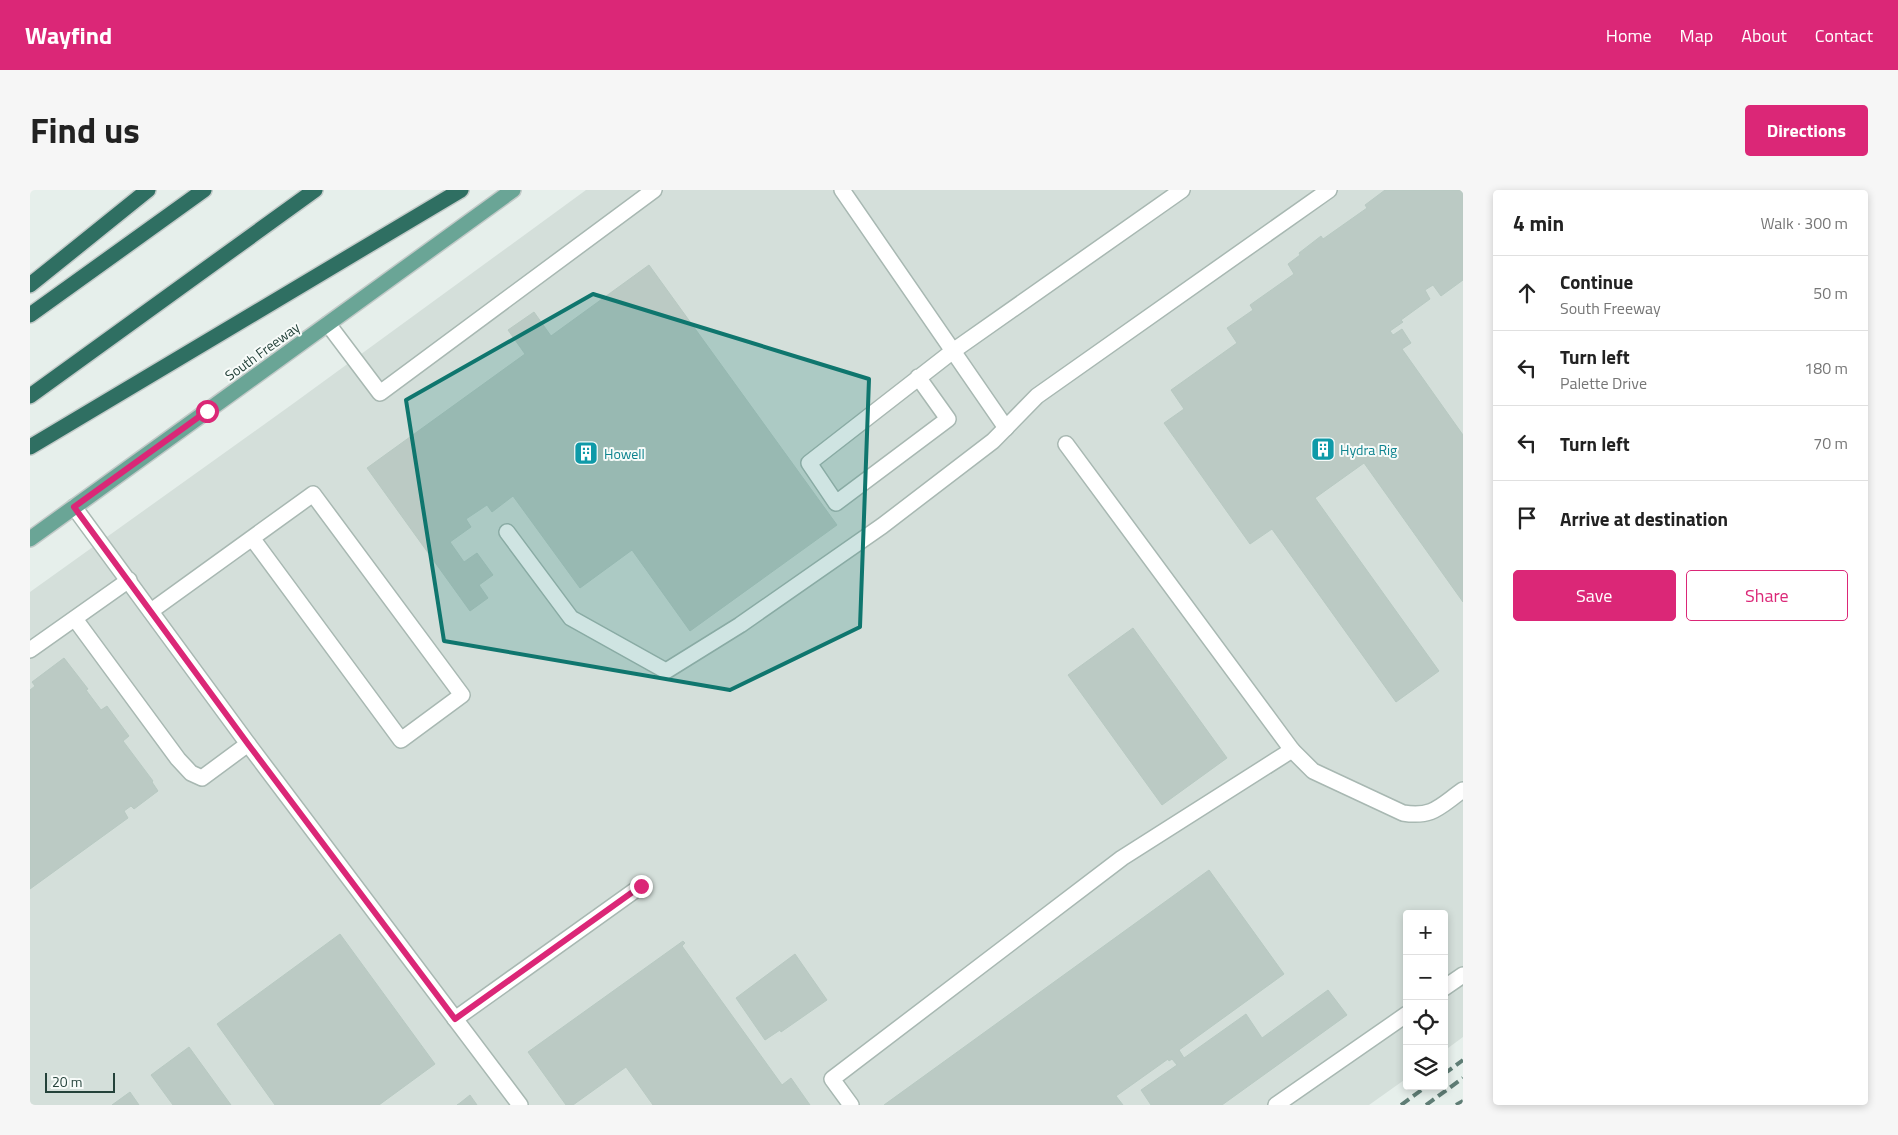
<!DOCTYPE html>
<html lang="en">
<head>
<meta charset="utf-8">
<style>
  body { margin:0; font-family:"Titillium Web",sans-serif; background:#f6f6f6; color:#222 }
  .controls { position:absolute; right:15px; bottom:15px; display:grid; overflow:hidden; border-radius:5px; box-shadow:0 2px 8px #0003 }
  .controls button { width:45px; height:45px; display:grid; place-items:center; padding:0; border:0; border-bottom:1px solid #e0e0e0; background:#fff; color:#222; font:25px sans-serif }
  .scale { position:absolute; left:15px; bottom:12px; width:70px; box-sizing:border-box; padding-left:5px; border:2px solid #24423a; border-top:0; font-size:14px; line-height:18px; white-space:nowrap; color:#24423a; -webkit-text-stroke:4px #f7fbf9; paint-order:stroke }
  .stop { position:absolute; width:15px; height:15px; margin:-11px; border:4px solid #db2777; border-radius:50%; background:#fff }
  .stop.end { background:#db2777; border-color:#fff; box-shadow:0 1px 5px #0008 }
  .list { margin:0; padding:0; list-style:none }
  h2 { display:flex; justify-content:space-between; align-items:center; height:65px; margin:0; padding:0 20px; font-size:21px }
  h2 small { font-size:16px; font-weight:400; color:#767676 }
  .list li { display:grid; grid-template-columns:32px 1fr auto; gap:15px; align-items:center; box-sizing:border-box; height:75px; padding:0 20px; border-top:1px solid #e0e0e0 }
  .list b { display:block; font-size:19px; white-space:nowrap }
  .list p { margin:0; font-size:16px; white-space:nowrap; color:#767676 }
  .list em { font-size:16px; font-style:normal; color:#767676 }
  .actions { display:flex; gap:10px; padding:15px 20px }
  .actions a { flex:1; padding:11px 0; border:1px solid #db2777; border-radius:5px; text-align:center; font-size:18px; color:#db2777 }
  .actions .main { background:#db2777; color:#fff }
  .icon { flex:none; width:28px; height:28px; fill:none; stroke:currentColor; stroke-width:2; stroke-linecap:round; stroke-linejoin:round }
  .map { position:relative; flex:none; width:1433px; height:915px; overflow:hidden; border-radius:5px }
  header { display:flex; align-items:center; gap:30px; box-sizing:border-box; height:70px; padding:0 25px; background:#db2777; color:#fff }
  header strong { font-size:24px }
  nav { display:flex; gap:28px; margin-inline-start:auto; font-size:18px }
  .intro { display:flex; align-items:center; justify-content:space-between; box-sizing:border-box; height:120px; padding:0 30px }
  h1 { margin:0; font-size:35px }
  .button { padding:12px 22px; border-radius:5px; background:#db2777; color:#fff; font-size:18px; font-weight:700 }
  main { display:flex; gap:30px; padding:0 30px }
  aside { flex:1; background:#fff; border-radius:5px; box-shadow:0 2px 8px #0003 }
  .map>svg:first-child { display:block }
  .built { fill:#d4dfda }
  .building { fill:#bbcac4; stroke:#b8c9c2 }
  .lines { fill:none; stroke-linecap:round; stroke-linejoin:round }
  .minor-casing { stroke:#a8b8b2; stroke-width:18 }
  .major-casing { stroke:#c2cac8; stroke-width:18 }
  .highway-casing { stroke:#c2cac8; stroke-width:18 }
  .minor { stroke:#fff; stroke-width:15 }
  .major { stroke:#6aa596; stroke-width:15 }
  .highway { stroke:#2f6f62; stroke-width:15 }
  .rail { stroke:#5f7d75; stroke-width:4; stroke-dasharray:10 5; stroke-linecap:butt }
  .route { stroke:#db2777; stroke-width:6 }
  .marked { fill:#0f766e; fill-opacity:0.2; stroke:#0f766e; stroke-width:4; stroke-linejoin:round }
  .labels { text-anchor:middle; dominant-baseline:central; stroke-width:4; stroke-linejoin:round; paint-order:stroke }
  .street-label { font-size:14px; fill:#24423a; stroke:#f7fbf9 }
  .culture-label { font-size:14px; fill:#0d838f; stroke:#f7fbf9; text-anchor:start }
</style>
</head>
<body>
<header>
<strong>Wayfind</strong>
<nav><a>Home</a><a>Map</a><a>About</a><a>Contact</a></nav>
</header>
<div class="intro"><h1>Find us</h1><a class="button">Directions</a></div>
<main>
<div class="map">
<svg width="1433" height="915" viewBox="0 0 1433 915">
  <rect width="100%" height="100%" fill="#e6efeb"/>
  <path class="built" d="M556,0H1433V847L1414,861V724H1377V888L1339,915H0V402L264,213Z"/>
  <g class="building">
    <path d="M1355,0H1433V90L1411,106L1403,95L1395,100L1400,109L1371,130L1373,132L1360,141L1363,145L1372,139L1381,153L1372,159L1433,245V412L1334,273L1285,308L1409,481L1366,512L1242,339L1220,354L1134,233L1154,219L1141,200L1207,153L1197,138L1223,120L1220,115L1264,84L1258,74L1270,65L1269,63L1291,46L1293,49L1337,18L1335,15Z"/>
    <path d="M619,75L807,335L660,441L602,360L550,398L483,306L462,322L457,315L436,329L441,337L420,352L434,372L447,363L463,385L449,395L458,408L440,421L337,278L495,164L478,140L504,122L521,146Z"/>
    <path d="M1103,438L1197,568L1132,615L1038,485Z"/>
    <path d="M34,468L58,499L56,500L71,520L77,516L99,546L93,551L123,591L122,592L128,601L104,619L101,616L94,621L98,628L0,699V500L5,496L2,492Z"/>
    <path d="M1179,680L1254,784L1149,860L1154,868L1216,824L1232,848L1298,800L1317,825L1192,915H1121L1111,900L1147,875L1142,869L1139,871L1138,869L1086,906L1093,915H854Z"/>
    <path d="M310,744L405,874L349,915H245L187,834Z"/>
    <path d="M653,751L655,753L652,756L752,895L761,888L780,915H623L596,877L543,915H536L498,862Z"/>
    <path d="M765,764L797,810L751,842L750,840L735,850L706,808Z"/>
    <path d="M159,857L201,915H143L121,885Z"/>
    <path d="M100,902L109,915H82Z"/>
    <path d="M440,905L447,915H427L430,913Z"/>
  </g>
  <g class="lines">
    <g class="minor-casing">
      <g id="minor">
        <path d="M812,0L976,238"/>
        <path d="M298,134L350,203L624,0"/>
        <path d="M888,187L918,229L806,313L779,273L923,161L1152,0"/>
        <path d="M44,317L218,554L490,915"/>
        <path d="M477,342L541,428L636,481L710,435L852,336L963,251L1007,206L1299,0"/>
        <path d="M121,421L283,304L432,505L371,550L222,348"/>
        <path d="M45,429L148,569L161,583L172,588L218,554"/>
        <path d="M0,460L99,390"/>
        <path d="M1262,560L1283,581L1373,623C1403,628 1410,616 1433,600"/>
        <path d="M1414,798L1433,785"/>
        <path d="M425,829L611,696"/>
        <path d="M821,915L802,889L1092,668L1262,560L1036,254"/>
        <path d="M1246,915L1377,824"/>
      </g>
    </g>
    <g class="major-casing">
      <path id="major" d="M0,349L483,0"/>
    </g>
    <g class="highway-casing">
      <g id="highway">
        <path d="M0,95L118,0"/>
        <path d="M0,125L174,0"/>
        <path d="M0,206L285,0"/>
        <path d="M0,257L431,0"/>
      </g>
    </g>
    <use href="#minor" class="minor"/>
    <use href="#major" class="major"/>
    <use href="#highway" class="highway"/>
    <g class="rail">
      <path d="M1414,884L1433,870"/>
      <path d="M1371,915L1397,896"/>
      <path d="M1396,915L1433,888"/>
      <path d="M1426,915L1433,911"/>
    </g>
  </g>
  <g class="lines">
    <path class="route" d="M177,221L44,317L218,554L425,829L611,696"/>
  </g>
  <path class="marked" d="M563,104L839,189L830,437L700,500L414,451L376,210Z"/>
  <defs>
    <g id="building-square" transform="scale(1.25)"><rect x="-9" y="-9" width="18" height="18" rx="4" fill="#0f9aa8" stroke="#f7fbf9"/><path d="M-4-6H4V6H1V3H-1V6H-4ZM-2.5-4.3h1.7v1.8h-1.7ZM.8-4.3h1.7v1.8H.8ZM-2.5-1h1.7V.8h-1.7ZM.8-1h1.7V.8H.8Z" fill="#fff"/></g>
  </defs>
  <g fill-rule="evenodd">
    <use href="#building-square" x="1293" y="259"/>
    <use href="#building-square" x="556" y="263"/>
  </g>
  <g class="labels">
    <g class="street-label">
      <text transform="translate(232 161) rotate(-36)">South Freeway</text>
    </g>
    <g class="culture-label">
      <text x="1310" y="259">Hydra Rig</text>
      <text x="574" y="263">Howell</text>
    </g>
  </g>
</svg>
<div class="controls">
<button>+</button>
<button>−</button>
<button><svg class="icon" aria-label="locate" viewBox="0 0 24 24"><circle cx="12" cy="12" r="6"/><path d="M12 2v4M12 18v4M2 12h4M18 12h4"/></svg></button>
<button><svg class="icon" aria-label="layers" viewBox="0 0 24 24"><path d="M12 4l9 5-9 5-9-5zM3 14l9 5 9-5"/></svg></button>
</div>
<div class="scale">20 m</div>
<div class="stop" style="left:177px;top:221px"></div>
<div class="stop end" style="left:611px;top:696px"></div>
</div>
<aside>
<h2>4 min<small>Walk · 300 m</small></h2>
<ul class="list">
<li><svg class="icon" aria-label="ahead" viewBox="0 0 24 24"><path d="M12 20V5M6 11l6-6 6 6"/></svg><div><b>Continue</b><p>South Freeway</p></div><em>50 m</em></li>
<li><svg class="icon" aria-label="left" viewBox="0 0 24 24"><path d="M17 20v-9H6M10 6l-5 5 5 5"/></svg><div><b>Turn left</b><p>Palette Drive</p></div><em>180 m</em></li>
<li><svg class="icon" aria-label="left" viewBox="0 0 24 24"><path d="M17 20v-9H6M10 6l-5 5 5 5"/></svg><div><b>Turn left</b></div><em>70 m</em></li>
<li><svg class="icon" aria-label="arrive" viewBox="0 0 24 24"><path d="M6 21V4h12l-3 4 3 4H6"/></svg><div><b>Arrive at destination</b></div></li>
</ul>
<div class="actions"><a class="main">Save</a><a>Share</a></div>
</aside>
</main>
</body>
</html>
